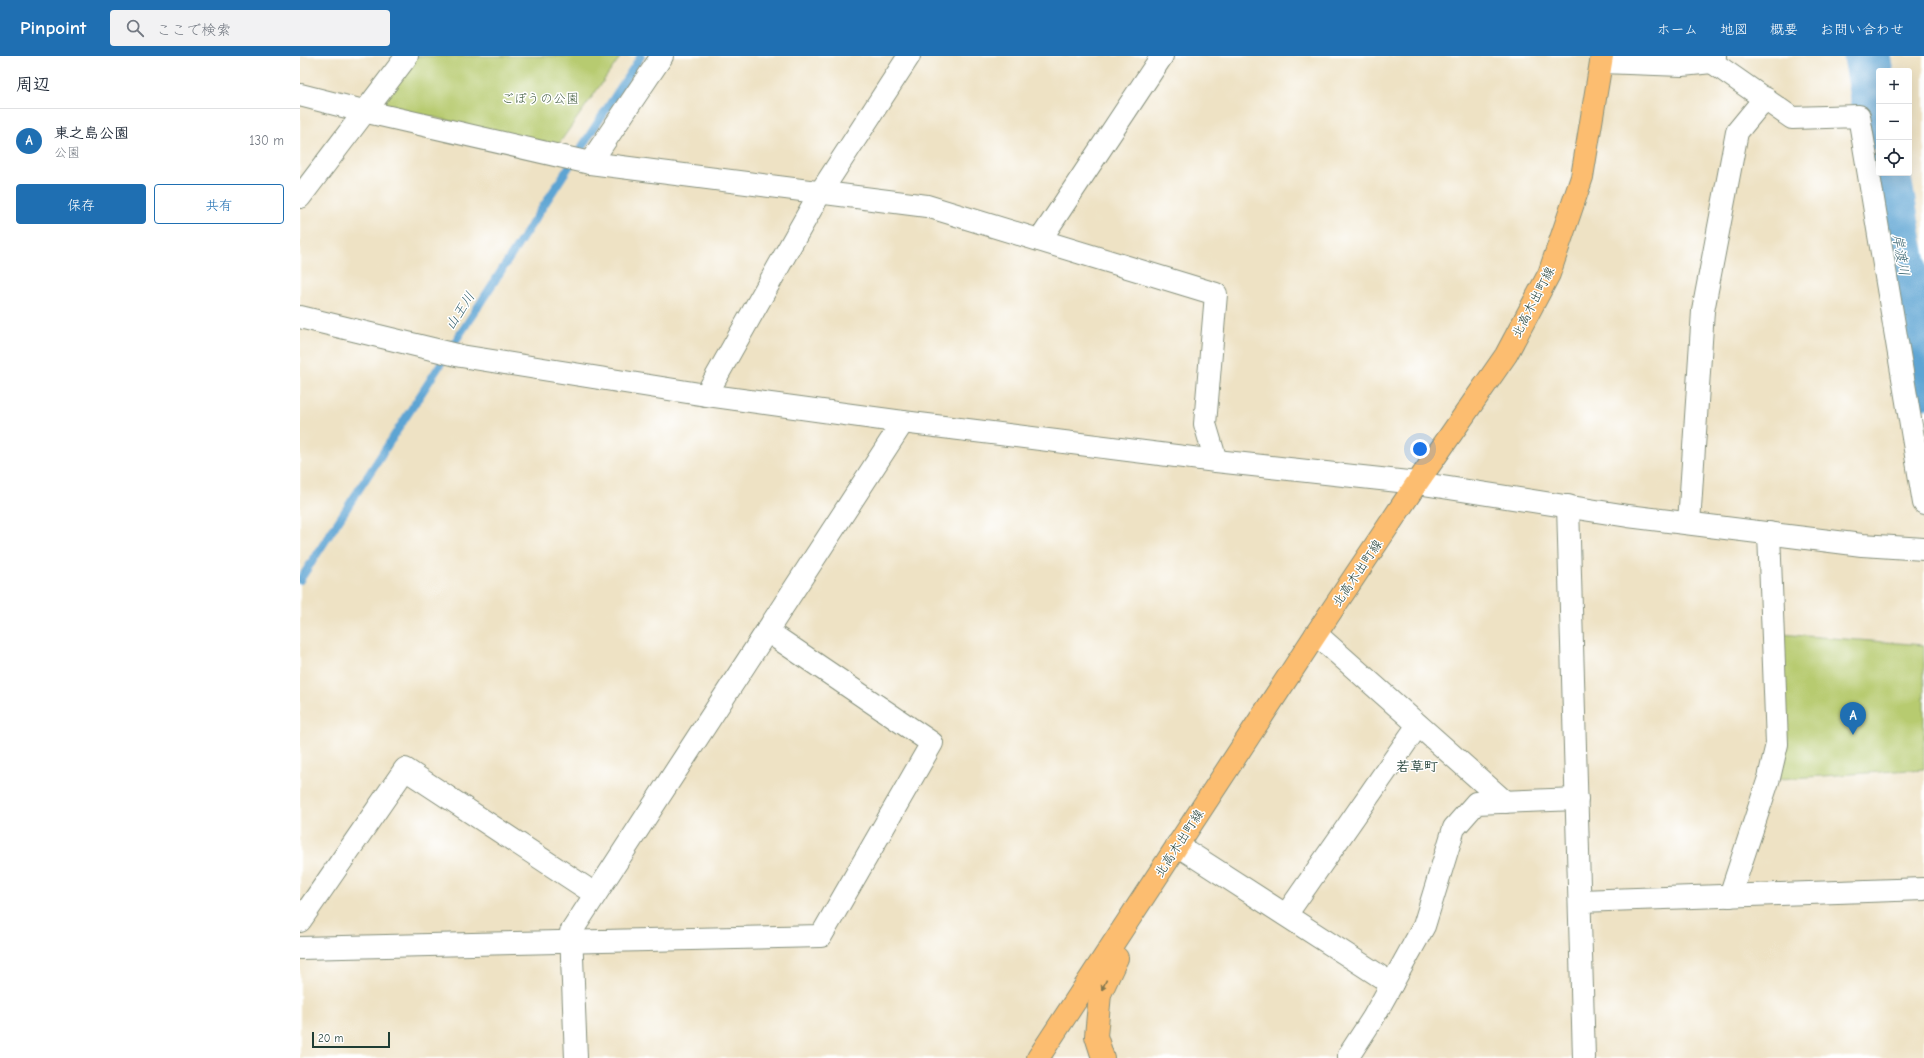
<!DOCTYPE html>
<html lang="ja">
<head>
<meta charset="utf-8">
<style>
  body { margin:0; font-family:"Comic Neue","Klee One",sans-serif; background:#f2f2f3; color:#1f2937 }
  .controls { position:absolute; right:12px; top:12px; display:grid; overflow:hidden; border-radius:4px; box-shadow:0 4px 16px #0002 }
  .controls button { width:36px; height:36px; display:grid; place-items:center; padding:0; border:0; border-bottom:1px solid #e0e1e3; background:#fff; color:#1f2937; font:20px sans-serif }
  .scale { position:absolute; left:12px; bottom:10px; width:78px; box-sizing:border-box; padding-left:4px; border:2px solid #1f3d34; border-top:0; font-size:11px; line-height:14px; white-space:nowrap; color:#1f3d34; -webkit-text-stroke:3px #fff; paint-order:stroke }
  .you { position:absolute; left:1120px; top:393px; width:14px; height:14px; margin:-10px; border:3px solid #fff; border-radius:50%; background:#1a73e8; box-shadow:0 0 0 6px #1a73e833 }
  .badge { display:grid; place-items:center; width:26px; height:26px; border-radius:50%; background:#1f6fb2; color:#fff; font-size:13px; font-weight:700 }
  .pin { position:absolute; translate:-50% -33px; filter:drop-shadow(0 1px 2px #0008) }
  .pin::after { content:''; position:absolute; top:21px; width:14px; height:12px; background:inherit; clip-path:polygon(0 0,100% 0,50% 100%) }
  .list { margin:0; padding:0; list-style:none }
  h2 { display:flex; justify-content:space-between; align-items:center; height:52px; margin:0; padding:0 16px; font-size:17px }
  h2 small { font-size:13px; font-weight:400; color:#747a83 }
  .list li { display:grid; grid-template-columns:26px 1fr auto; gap:12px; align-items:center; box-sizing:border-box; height:64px; padding:0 16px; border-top:1px solid #e0e1e3 }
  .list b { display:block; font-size:15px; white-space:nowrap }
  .list p { margin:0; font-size:13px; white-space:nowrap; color:#747a83 }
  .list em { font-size:13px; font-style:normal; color:#747a83 }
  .actions { display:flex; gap:8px; padding:12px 16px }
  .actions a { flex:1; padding:9px 0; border:1px solid #1f6fb2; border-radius:4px; text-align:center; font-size:14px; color:#1f6fb2 }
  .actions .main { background:#1f6fb2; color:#fff }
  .icon { flex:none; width:22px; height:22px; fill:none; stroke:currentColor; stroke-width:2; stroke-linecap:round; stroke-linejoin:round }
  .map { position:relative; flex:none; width:1624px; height:1002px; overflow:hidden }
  header { display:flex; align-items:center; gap:24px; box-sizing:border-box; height:56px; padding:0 20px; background:#1f6fb2; color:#fff }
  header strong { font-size:19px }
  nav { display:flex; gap:22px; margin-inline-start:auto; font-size:14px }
  .search { width:280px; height:36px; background:#f2f2f3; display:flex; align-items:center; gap:10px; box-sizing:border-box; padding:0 14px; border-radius:4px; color:#747a83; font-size:15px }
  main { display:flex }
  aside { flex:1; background:#fff }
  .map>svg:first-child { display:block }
  .green { fill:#b7cb6f; stroke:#6b8452 }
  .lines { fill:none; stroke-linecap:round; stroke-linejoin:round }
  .stream { stroke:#5da4d3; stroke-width:8 }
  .river { stroke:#5da4d3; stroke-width:47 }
  .minor-casing { stroke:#86907c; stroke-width:24 }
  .major-casing { stroke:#86907c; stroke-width:24 }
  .minor { stroke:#fff; stroke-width:22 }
  .major { stroke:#fcbd6f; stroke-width:22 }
  .oneway { fill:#82774f }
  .labels { text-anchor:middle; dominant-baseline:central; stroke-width:3; stroke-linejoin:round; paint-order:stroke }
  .park-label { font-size:13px; fill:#456043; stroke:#fff }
  .street-label { font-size:13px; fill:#1f3d34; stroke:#fff }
  .water-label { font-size:14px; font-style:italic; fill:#35616c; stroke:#fff }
  .neighbourhood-label { font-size:14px; font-weight:bold; fill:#1f3d34; stroke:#fff }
</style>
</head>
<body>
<header>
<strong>Pinpoint</strong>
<div class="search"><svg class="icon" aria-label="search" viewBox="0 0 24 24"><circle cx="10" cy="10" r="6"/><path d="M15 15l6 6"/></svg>ここで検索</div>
<nav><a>ホーム</a><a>地図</a><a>概要</a><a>お問い合わせ</a></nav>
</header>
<main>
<aside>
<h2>周辺<small></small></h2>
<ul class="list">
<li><span class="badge">A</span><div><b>東之島公園</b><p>公園</p></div><em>130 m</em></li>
</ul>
<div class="actions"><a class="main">保存</a><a>共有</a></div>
</aside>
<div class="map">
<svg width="1624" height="1002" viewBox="0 0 1624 1002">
  <rect width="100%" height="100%" fill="#fff"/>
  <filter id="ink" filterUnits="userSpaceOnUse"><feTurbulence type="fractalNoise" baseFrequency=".025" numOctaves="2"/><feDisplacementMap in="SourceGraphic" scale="8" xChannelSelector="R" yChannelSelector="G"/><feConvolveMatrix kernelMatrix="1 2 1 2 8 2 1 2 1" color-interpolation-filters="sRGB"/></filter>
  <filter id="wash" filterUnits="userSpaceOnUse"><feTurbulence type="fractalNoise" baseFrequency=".012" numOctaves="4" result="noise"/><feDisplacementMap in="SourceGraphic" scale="16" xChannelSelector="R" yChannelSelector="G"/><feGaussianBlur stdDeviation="0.9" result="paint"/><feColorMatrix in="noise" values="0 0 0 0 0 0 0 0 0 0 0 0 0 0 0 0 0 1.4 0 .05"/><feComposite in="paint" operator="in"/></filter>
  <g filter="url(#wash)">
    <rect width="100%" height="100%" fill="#eee2c4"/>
    <g class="green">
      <path d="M115,0H321L258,89L78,49Z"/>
      <path d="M1480,578L1624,589V713L1479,723Z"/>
    </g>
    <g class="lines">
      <path class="stream" d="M0,524L341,0"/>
      <g class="river">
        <path d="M1567,0L1579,71"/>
        <path d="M1587,117L1624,329"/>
      </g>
    </g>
  </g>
  <g filter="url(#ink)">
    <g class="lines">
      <g class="minor-casing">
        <g id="minor">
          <path d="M1302,6L1382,9L1412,6L1415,0"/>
          <path d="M1412,6L1492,62L1559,60L1624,447"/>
          <path d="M0,39L63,55L290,107L627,150L916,238L905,368L916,405"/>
          <path d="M290,107L362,0"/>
          <path d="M0,141L107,0"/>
          <path d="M740,184L862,0"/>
          <path d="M0,261L161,300L406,339L603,366L916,405L1117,427L1328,460L1562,489L1624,493"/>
          <path d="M406,339L520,137L609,0"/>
          <path d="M1268,450L1284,1002"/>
          <path d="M1389,467L1403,255L1437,76L1465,42"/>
          <path d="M1016,578L1205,746"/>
          <path d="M877,789L1092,928"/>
          <path d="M1430,840L1469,722L1477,688L1469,477"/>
          <path d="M1280,845L1624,833"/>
          <path d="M986,859L1118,669"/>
          <path d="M0,865L105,713L295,838"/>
          <path d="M0,892L521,880L632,687L467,575"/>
          <path d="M276,1002L271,876L603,366"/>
          <path d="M1049,1002V999L1073,962L1124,870L1154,772L1176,747L1277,743"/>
        </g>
      </g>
      <g class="major-casing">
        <g id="major">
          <path d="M738,1002L1016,578L1117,427L1206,299L1249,218L1282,121L1302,0"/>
          <path d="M803,1002L796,980L800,938L817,902"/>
        </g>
      </g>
      <use href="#minor" class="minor"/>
      <use href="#major" class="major"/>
    </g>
    <defs><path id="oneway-solid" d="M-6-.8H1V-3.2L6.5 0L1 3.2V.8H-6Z"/></defs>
    <use class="oneway" href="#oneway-solid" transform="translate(804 929) rotate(115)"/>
  </g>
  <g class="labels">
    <g class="park-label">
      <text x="240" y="42">ごぼうの公園</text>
    </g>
    <g class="street-label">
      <text transform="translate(1233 246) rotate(-63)">北高木出町線</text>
      <text transform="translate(1057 517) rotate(-56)">北高木出町線</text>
      <text transform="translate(879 787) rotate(-57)">北高木出町線</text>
    </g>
    <g class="water-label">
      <text transform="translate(1601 199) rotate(80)">岸渡川</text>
      <text transform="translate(160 255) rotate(-57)">山王川</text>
    </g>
    <g class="neighbourhood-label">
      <text x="1117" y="710">若草町</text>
    </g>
  </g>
</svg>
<div class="controls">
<button>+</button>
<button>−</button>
<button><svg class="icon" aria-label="locate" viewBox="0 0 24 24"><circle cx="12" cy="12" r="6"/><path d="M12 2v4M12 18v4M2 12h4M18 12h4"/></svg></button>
</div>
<div class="scale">20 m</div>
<div class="you"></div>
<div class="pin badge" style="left:1553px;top:679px">A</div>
</div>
</main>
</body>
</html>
